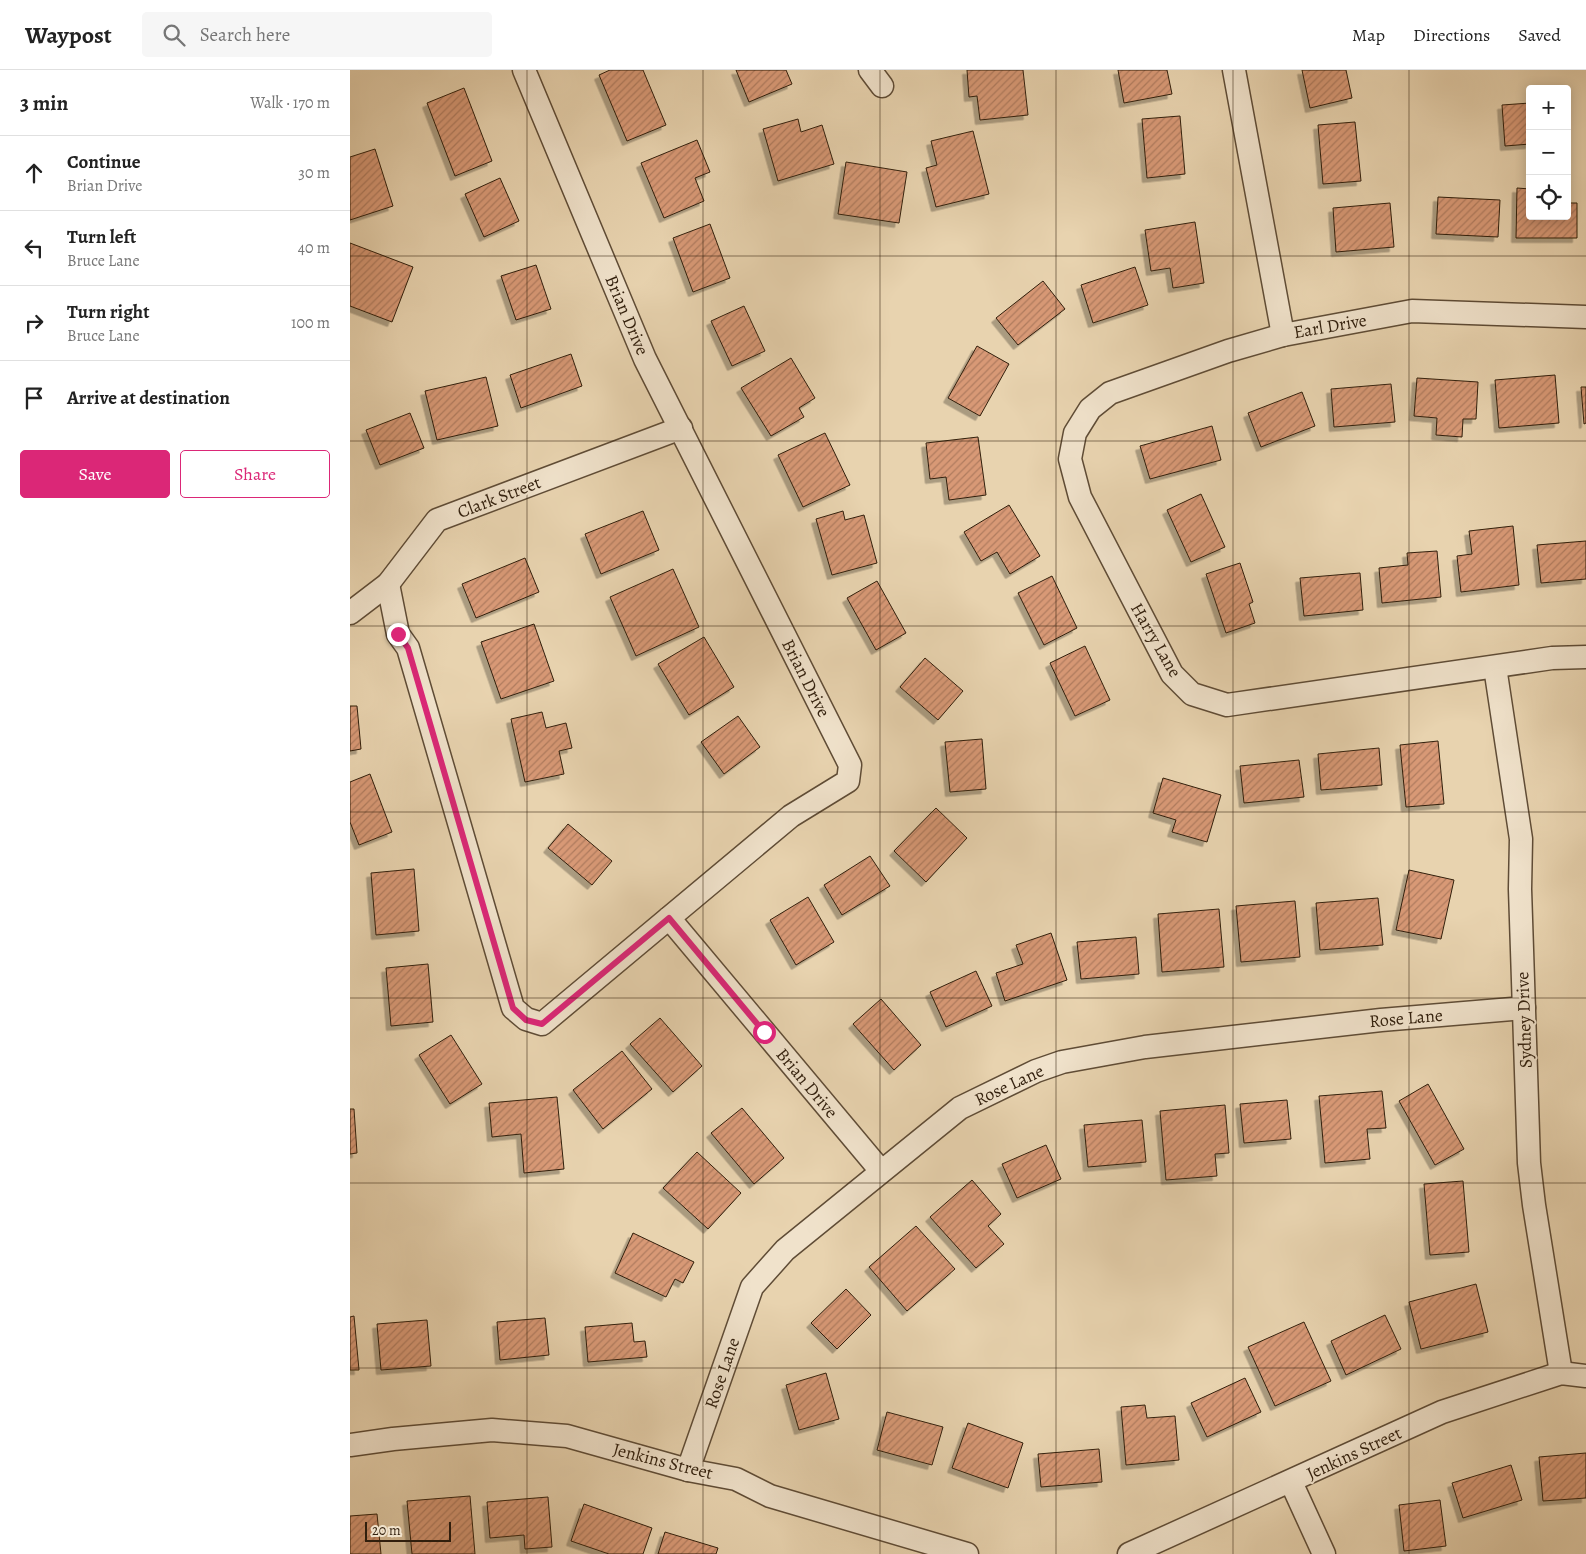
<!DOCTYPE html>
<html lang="en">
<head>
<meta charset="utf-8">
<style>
  body { margin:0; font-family:Alegreya,serif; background:#f6f6f6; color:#222 }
  .controls { position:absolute; right:15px; top:15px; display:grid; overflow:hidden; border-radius:5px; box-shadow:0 2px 12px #0003 }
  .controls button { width:45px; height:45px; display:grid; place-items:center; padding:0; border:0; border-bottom:1px solid #e0e0e0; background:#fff; color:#222; font:25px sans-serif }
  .scale { position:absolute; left:15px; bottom:12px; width:86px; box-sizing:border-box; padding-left:5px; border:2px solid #311f0d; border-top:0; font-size:14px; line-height:18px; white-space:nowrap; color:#311f0d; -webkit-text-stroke:4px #f0e2cb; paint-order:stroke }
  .stop { position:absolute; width:15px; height:15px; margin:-11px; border:4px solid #db2777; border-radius:50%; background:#fff }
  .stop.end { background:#db2777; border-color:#fff; box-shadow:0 1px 5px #0008 }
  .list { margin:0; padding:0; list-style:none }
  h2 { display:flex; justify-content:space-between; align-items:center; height:65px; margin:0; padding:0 20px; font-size:21px }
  h2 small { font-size:16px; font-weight:400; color:#767676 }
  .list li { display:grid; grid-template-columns:32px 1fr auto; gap:15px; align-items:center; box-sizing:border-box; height:75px; padding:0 20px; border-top:1px solid #e0e0e0 }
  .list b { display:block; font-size:19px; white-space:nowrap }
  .list p { margin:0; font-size:16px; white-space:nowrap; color:#767676 }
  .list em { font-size:16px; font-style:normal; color:#767676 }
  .actions { display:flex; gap:10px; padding:15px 20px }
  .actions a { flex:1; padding:11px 0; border:1px solid #db2777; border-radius:5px; text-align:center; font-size:18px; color:#db2777 }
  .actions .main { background:#db2777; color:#fff }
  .icon { flex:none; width:28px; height:28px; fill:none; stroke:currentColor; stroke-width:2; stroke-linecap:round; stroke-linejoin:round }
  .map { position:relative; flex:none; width:1236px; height:1484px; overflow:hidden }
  header { display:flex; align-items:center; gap:30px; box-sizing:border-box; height:70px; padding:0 25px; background:#fff; border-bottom:1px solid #e0e0e0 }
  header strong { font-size:24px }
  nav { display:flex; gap:28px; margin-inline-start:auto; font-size:18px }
  .search { width:350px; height:45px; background:#f6f6f6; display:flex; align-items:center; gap:12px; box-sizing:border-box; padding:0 18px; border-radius:5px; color:#767676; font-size:19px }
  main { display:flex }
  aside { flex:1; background:#fff }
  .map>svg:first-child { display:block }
  .building { fill:url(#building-hatch); stroke:#311f0d; filter:url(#shadow) }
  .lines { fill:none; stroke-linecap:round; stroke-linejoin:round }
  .street-casing { stroke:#5f4c36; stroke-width:25 }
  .street { stroke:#f0e2cb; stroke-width:22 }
  .route { stroke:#db2777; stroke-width:6 }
  .grid { fill:none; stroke:#311f0d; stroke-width:1; stroke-opacity:0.55 }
  .labels { text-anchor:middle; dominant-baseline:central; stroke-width:4; stroke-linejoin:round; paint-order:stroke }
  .street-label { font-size:18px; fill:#311f0d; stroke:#f0e2cb }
</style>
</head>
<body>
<header>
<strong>Waypost</strong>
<div class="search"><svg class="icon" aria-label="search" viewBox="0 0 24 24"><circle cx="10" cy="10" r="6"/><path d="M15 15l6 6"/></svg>Search here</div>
<nav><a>Map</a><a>Directions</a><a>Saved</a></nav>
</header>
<main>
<aside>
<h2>3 min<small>Walk · 170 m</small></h2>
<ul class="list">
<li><svg class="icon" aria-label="ahead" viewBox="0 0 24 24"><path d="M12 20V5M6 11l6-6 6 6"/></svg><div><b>Continue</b><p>Brian Drive</p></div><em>30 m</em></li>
<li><svg class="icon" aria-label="left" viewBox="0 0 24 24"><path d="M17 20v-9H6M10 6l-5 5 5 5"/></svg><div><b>Turn left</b><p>Bruce Lane</p></div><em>40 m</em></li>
<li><svg class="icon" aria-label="right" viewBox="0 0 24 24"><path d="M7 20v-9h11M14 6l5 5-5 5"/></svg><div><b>Turn right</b><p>Bruce Lane</p></div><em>100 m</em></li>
<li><svg class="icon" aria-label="arrive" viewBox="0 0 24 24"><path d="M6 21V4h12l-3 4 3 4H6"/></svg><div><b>Arrive at destination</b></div></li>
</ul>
<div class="actions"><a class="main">Save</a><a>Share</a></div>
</aside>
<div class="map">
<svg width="1236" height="1484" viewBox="0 0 1236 1484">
  <defs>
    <pattern id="building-hatch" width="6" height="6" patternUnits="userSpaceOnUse" patternTransform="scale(1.25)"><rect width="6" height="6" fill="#d89976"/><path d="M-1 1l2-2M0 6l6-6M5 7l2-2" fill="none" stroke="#b07c5f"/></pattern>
    <filter id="shadow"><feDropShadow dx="-4.5" dy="4.5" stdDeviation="0" flood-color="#0004"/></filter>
  </defs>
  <rect width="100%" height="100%" fill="#e8d3af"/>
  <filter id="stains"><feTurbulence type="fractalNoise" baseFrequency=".004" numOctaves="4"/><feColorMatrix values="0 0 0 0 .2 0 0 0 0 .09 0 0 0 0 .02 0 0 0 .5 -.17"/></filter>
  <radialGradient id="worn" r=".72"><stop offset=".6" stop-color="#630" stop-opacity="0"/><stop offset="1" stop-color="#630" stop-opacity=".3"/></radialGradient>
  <g class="building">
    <path d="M260,0H293L316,55L277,71L249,5Z"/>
    <path d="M386,0H436L442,14L399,32Z"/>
    <path d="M617,0H673L678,45L630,50L627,26L619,27Z"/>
    <path d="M768,0H817L822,24L774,33Z"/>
    <path d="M952,0H996L1002,28L960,38Z"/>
    <path d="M114,18L142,91L105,106L77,33Z"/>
    <path d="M1180,33V74L1155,76L1152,35Z"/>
    <path d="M830,46L835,104L797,108L792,49Z"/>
    <path d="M448,49L451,62L472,55L484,94L428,111L413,59Z"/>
    <path d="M1005,52L1011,111L973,114L968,55Z"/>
    <path d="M623,61L639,124L586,137L576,98L587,95L581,71Z"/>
    <path d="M347,70L360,102L345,108L354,131L314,148L291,93Z"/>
    <path d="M25,79L43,136L0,150V87Z"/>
    <path d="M496,92L557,102L549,153L488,144Z"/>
    <path d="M150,108L169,151L134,167L115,124Z"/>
    <path d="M1167,118L1180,119V146H1217V133H1227V168H1166Z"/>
    <path d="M1088,127L1150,130L1148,167L1086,164Z"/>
    <path d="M1040,133L1044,177L986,182L983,138Z"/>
    <path d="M845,152L854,213L823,218L820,198L801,201L795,160Z"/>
    <path d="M360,154L380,208L343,222L323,168Z"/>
    <path d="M0,173L63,197L42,252L0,236Z"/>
    <path d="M186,195L201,239L166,250L151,206Z"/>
    <path d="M785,197L798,235L743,253L731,215Z"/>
    <path d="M693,211L715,239L668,275L646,248Z"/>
    <path d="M394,236L415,281L382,296L361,251Z"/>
    <path d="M627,276L659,294L630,346L598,328Z"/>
    <path d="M221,284L232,316L171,338L160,305Z"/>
    <path d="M441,288L465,328L449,338L454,347L421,366L391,318Z"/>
    <path d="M1205,305L1209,353L1149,358L1145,310Z"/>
    <path d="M136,307L148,356L87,370L75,321Z"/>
    <path d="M1067,308L1128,312L1126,349H1113L1112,367L1086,365L1087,348L1064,346Z"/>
    <path d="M1041,314L1045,352L984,357L981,319Z"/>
    <path d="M1231,317H1236V353L1234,354Z"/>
    <path d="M952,322L965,356L911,377L898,343Z"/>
    <path d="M60,343L74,378L30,395L16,360Z"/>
    <path d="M862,356L871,390L800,409L790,376Z"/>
    <path d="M475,363L500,415L453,437L428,385Z"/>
    <path d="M628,367L636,425L599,430L596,407L580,409L576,373Z"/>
    <path d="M851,424L875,477L841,492L817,440Z"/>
    <path d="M659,435L690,486L660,504L647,482L631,491L614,462Z"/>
    <path d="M293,441L309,480L251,504L235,464Z"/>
    <path d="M493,441L495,450L514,445L527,493L482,505L466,449Z"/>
    <path d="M1163,456L1169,515L1111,522L1107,486L1122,484L1119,461Z"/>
    <path d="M1236,471V509L1191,513L1187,475Z"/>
    <path d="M1087,481L1091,527L1032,533L1029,498L1058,495L1057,483Z"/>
    <path d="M175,488L189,522L126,548L112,514Z"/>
    <path d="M890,493L903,532L899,534L905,553L876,563L856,504Z"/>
    <path d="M323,499L349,557L286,586L260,527Z"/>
    <path d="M1010,503L1013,540L954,546L950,508Z"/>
    <path d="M702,506L727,558L694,575L668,523Z"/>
    <path d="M527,511L556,563L526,580L497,528Z"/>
    <path d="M184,554L204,611L151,629L131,572Z"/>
    <path d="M354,567L384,617L339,645L308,594Z"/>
    <path d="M735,576L760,630L725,646L700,593Z"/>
    <path d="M575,588L613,621L588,650L550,617Z"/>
    <path d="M0,636H7L11,679L0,681Z"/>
    <path d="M192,642L196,658L216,653L222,678L209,681L214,704L175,712L161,649Z"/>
    <path d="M388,646L410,677L374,704L351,672Z"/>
    <path d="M632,669L636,719L600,722L595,672Z"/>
    <path d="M1088,671L1094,734L1056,737L1050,675Z"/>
    <path d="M1029,678L1032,715L971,720L968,684Z"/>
    <path d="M949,690L954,727L894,733L890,696Z"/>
    <path d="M20,704L42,762L9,775L0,752V712Z"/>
    <path d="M813,708L871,725L857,772L822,762L826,750L803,743Z"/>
    <path d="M586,738L617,768L576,812L544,781Z"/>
    <path d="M218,754L262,791L242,815L198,778Z"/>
    <path d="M520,786L540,816L492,845L474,815Z"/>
    <path d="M64,799L69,861L26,865L21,803Z"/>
    <path d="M1059,800L1104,810L1091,869L1046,860Z"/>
    <path d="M458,827L484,872L446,895L420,850Z"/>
    <path d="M1028,828L1033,875L970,880L966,833Z"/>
    <path d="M945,831L950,887L891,892L886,836Z"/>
    <path d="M869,839L874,897L812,902L808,844Z"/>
    <path d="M701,863L717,910L655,931L646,903L673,894L666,875Z"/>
    <path d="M786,867L789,904L731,909L727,872Z"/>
    <path d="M78,894L83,952L41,956L36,898Z"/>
    <path d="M626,901L642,936L596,957L580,922Z"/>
    <path d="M531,929L571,975L544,1000L503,954Z"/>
    <path d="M310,948L352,996L323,1022L280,974Z"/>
    <path d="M101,965L132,1014L100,1034L69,985Z"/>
    <path d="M272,981L302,1019L253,1059L223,1020Z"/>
    <path d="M1078,1014L1114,1079L1085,1095L1049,1031Z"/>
    <path d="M1032,1021L1036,1058L1017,1059L1020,1089L975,1093L969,1026Z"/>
    <path d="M207,1027L214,1099L174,1103L171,1064L142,1067L139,1033Z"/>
    <path d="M937,1030L941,1069L894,1073L890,1034Z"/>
    <path d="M875,1035L879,1083L865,1084L867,1106L816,1110L810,1041Z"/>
    <path d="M392,1038L434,1088L404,1114L361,1063Z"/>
    <path d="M0,1039H4L7,1083L0,1084Z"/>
    <path d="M792,1050L796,1092L738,1097L734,1055Z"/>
    <path d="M696,1075L711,1109L667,1128L652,1094Z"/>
    <path d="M347,1082L391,1123L358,1159L313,1118Z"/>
    <path d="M622,1110L651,1144L638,1156L654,1174L626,1198L580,1147Z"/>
    <path d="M1113,1111L1119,1182L1080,1185L1074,1114Z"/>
    <path d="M566,1156L605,1199L557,1241L519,1197Z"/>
    <path d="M283,1163L344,1192L333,1213L325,1209L316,1227L265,1203Z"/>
    <path d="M1126,1214L1138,1262L1071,1279L1059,1232Z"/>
    <path d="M496,1219L521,1245L487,1279L461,1253Z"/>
    <path d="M1035,1245L1051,1279L996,1305L981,1271Z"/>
    <path d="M4,1246L9,1300H0V1247Z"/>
    <path d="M195,1248L199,1285L150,1290L147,1252Z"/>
    <path d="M77,1250L81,1296L31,1300L27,1254Z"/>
    <path d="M954,1252L981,1311L925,1336L898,1277Z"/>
    <path d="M282,1253L284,1272L295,1271L297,1287L238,1292L235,1257Z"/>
    <path d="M476,1303L489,1349L449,1360L436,1315Z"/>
    <path d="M895,1308L911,1342L857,1367L841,1333Z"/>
    <path d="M795,1335L797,1348L825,1346L829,1390L776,1395L771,1337Z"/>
    <path d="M537,1342L593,1357L582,1395L527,1380Z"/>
    <path d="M618,1353L673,1373L658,1418L602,1398Z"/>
    <path d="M749,1379L752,1412L691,1417L688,1384Z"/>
    <path d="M1236,1383V1428L1193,1431L1189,1387Z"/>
    <path d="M1161,1395L1172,1430L1113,1448L1102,1413Z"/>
    <path d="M120,1426L125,1484H62L57,1431Z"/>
    <path d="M198,1427L202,1477L175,1479L174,1465L140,1468L137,1432Z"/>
    <path d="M1090,1430L1096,1476L1054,1481L1049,1435Z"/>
    <path d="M234,1434L302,1458L293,1484H259L221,1471Z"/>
    <path d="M27,1444L31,1484H0V1446Z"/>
    <path d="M315,1462L368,1478L366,1484H308Z"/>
  </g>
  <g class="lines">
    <g class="street-casing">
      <g id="street">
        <path d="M520,0L532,16"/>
        <path d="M884,0L933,265"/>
        <path d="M1236,247L1062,241L933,265L878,281L760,323L740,339L725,363L720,389L730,427L822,604L842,624L877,635L1202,588L1236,587"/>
        <path d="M38,514L48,564L58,578L163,938L176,949L192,954L441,746L498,711L500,695L295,289L174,0"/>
        <path d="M0,543L38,514L87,450L331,358"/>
        <path d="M1145,597L1171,769L1170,819L1179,1093L1184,1135L1211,1303"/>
        <path d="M319,848L531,1101"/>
        <path d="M0,1375L43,1369L142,1360L217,1366L338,1400L386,1409L420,1426L617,1484"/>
        <path d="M338,1400L402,1217L435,1180L610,1038L686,1001L712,992L795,977L1031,950L1174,938"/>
        <path d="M941,1412L974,1484"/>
        <path d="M779,1484L1092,1342L1211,1303L1236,1306"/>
      </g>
    </g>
    <use href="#street" class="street"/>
  </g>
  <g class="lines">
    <path class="route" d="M48,564L58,578L163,938L176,950L192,954L319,848L414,962"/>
  </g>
  <path class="grid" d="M177,0V1484M353,0V1484M530,0V1484M706,0V1484M883,0V1484M1059,0V1484M0,186H1236M0,371H1236M0,556H1236M0,742H1236M0,928H1236M0,1113H1236M0,1298H1236"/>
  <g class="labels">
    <g class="street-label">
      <text transform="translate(277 245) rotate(67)">Brian Drive</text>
      <text transform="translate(980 256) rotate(-10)">Earl Drive</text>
      <text transform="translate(149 427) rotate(-21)">Clark Street</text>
      <text transform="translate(806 570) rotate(60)">Harry Lane</text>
      <text transform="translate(456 608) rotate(63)">Brian Drive</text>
      <text transform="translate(1056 948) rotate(-5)">Rose Lane</text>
      <text transform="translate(1174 950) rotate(-92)">Sydney Drive</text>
      <text transform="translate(457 1013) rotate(50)">Brian Drive</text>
      <text transform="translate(659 1015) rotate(-25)">Rose Lane</text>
      <text transform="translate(372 1303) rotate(-71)">Rose Lane</text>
      <text transform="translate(1004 1383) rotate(-25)">Jenkins Street</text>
      <text transform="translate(313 1391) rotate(14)">Jenkins Street</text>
    </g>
  </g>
  <rect width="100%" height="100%" filter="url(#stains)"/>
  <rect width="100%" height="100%" fill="url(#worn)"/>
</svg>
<div class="controls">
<button>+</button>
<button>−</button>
<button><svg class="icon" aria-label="locate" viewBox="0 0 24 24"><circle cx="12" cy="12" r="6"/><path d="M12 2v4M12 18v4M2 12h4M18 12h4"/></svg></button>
</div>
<div class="scale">20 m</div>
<div class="stop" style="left:414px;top:962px"></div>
<div class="stop end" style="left:48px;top:564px"></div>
</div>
</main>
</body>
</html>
